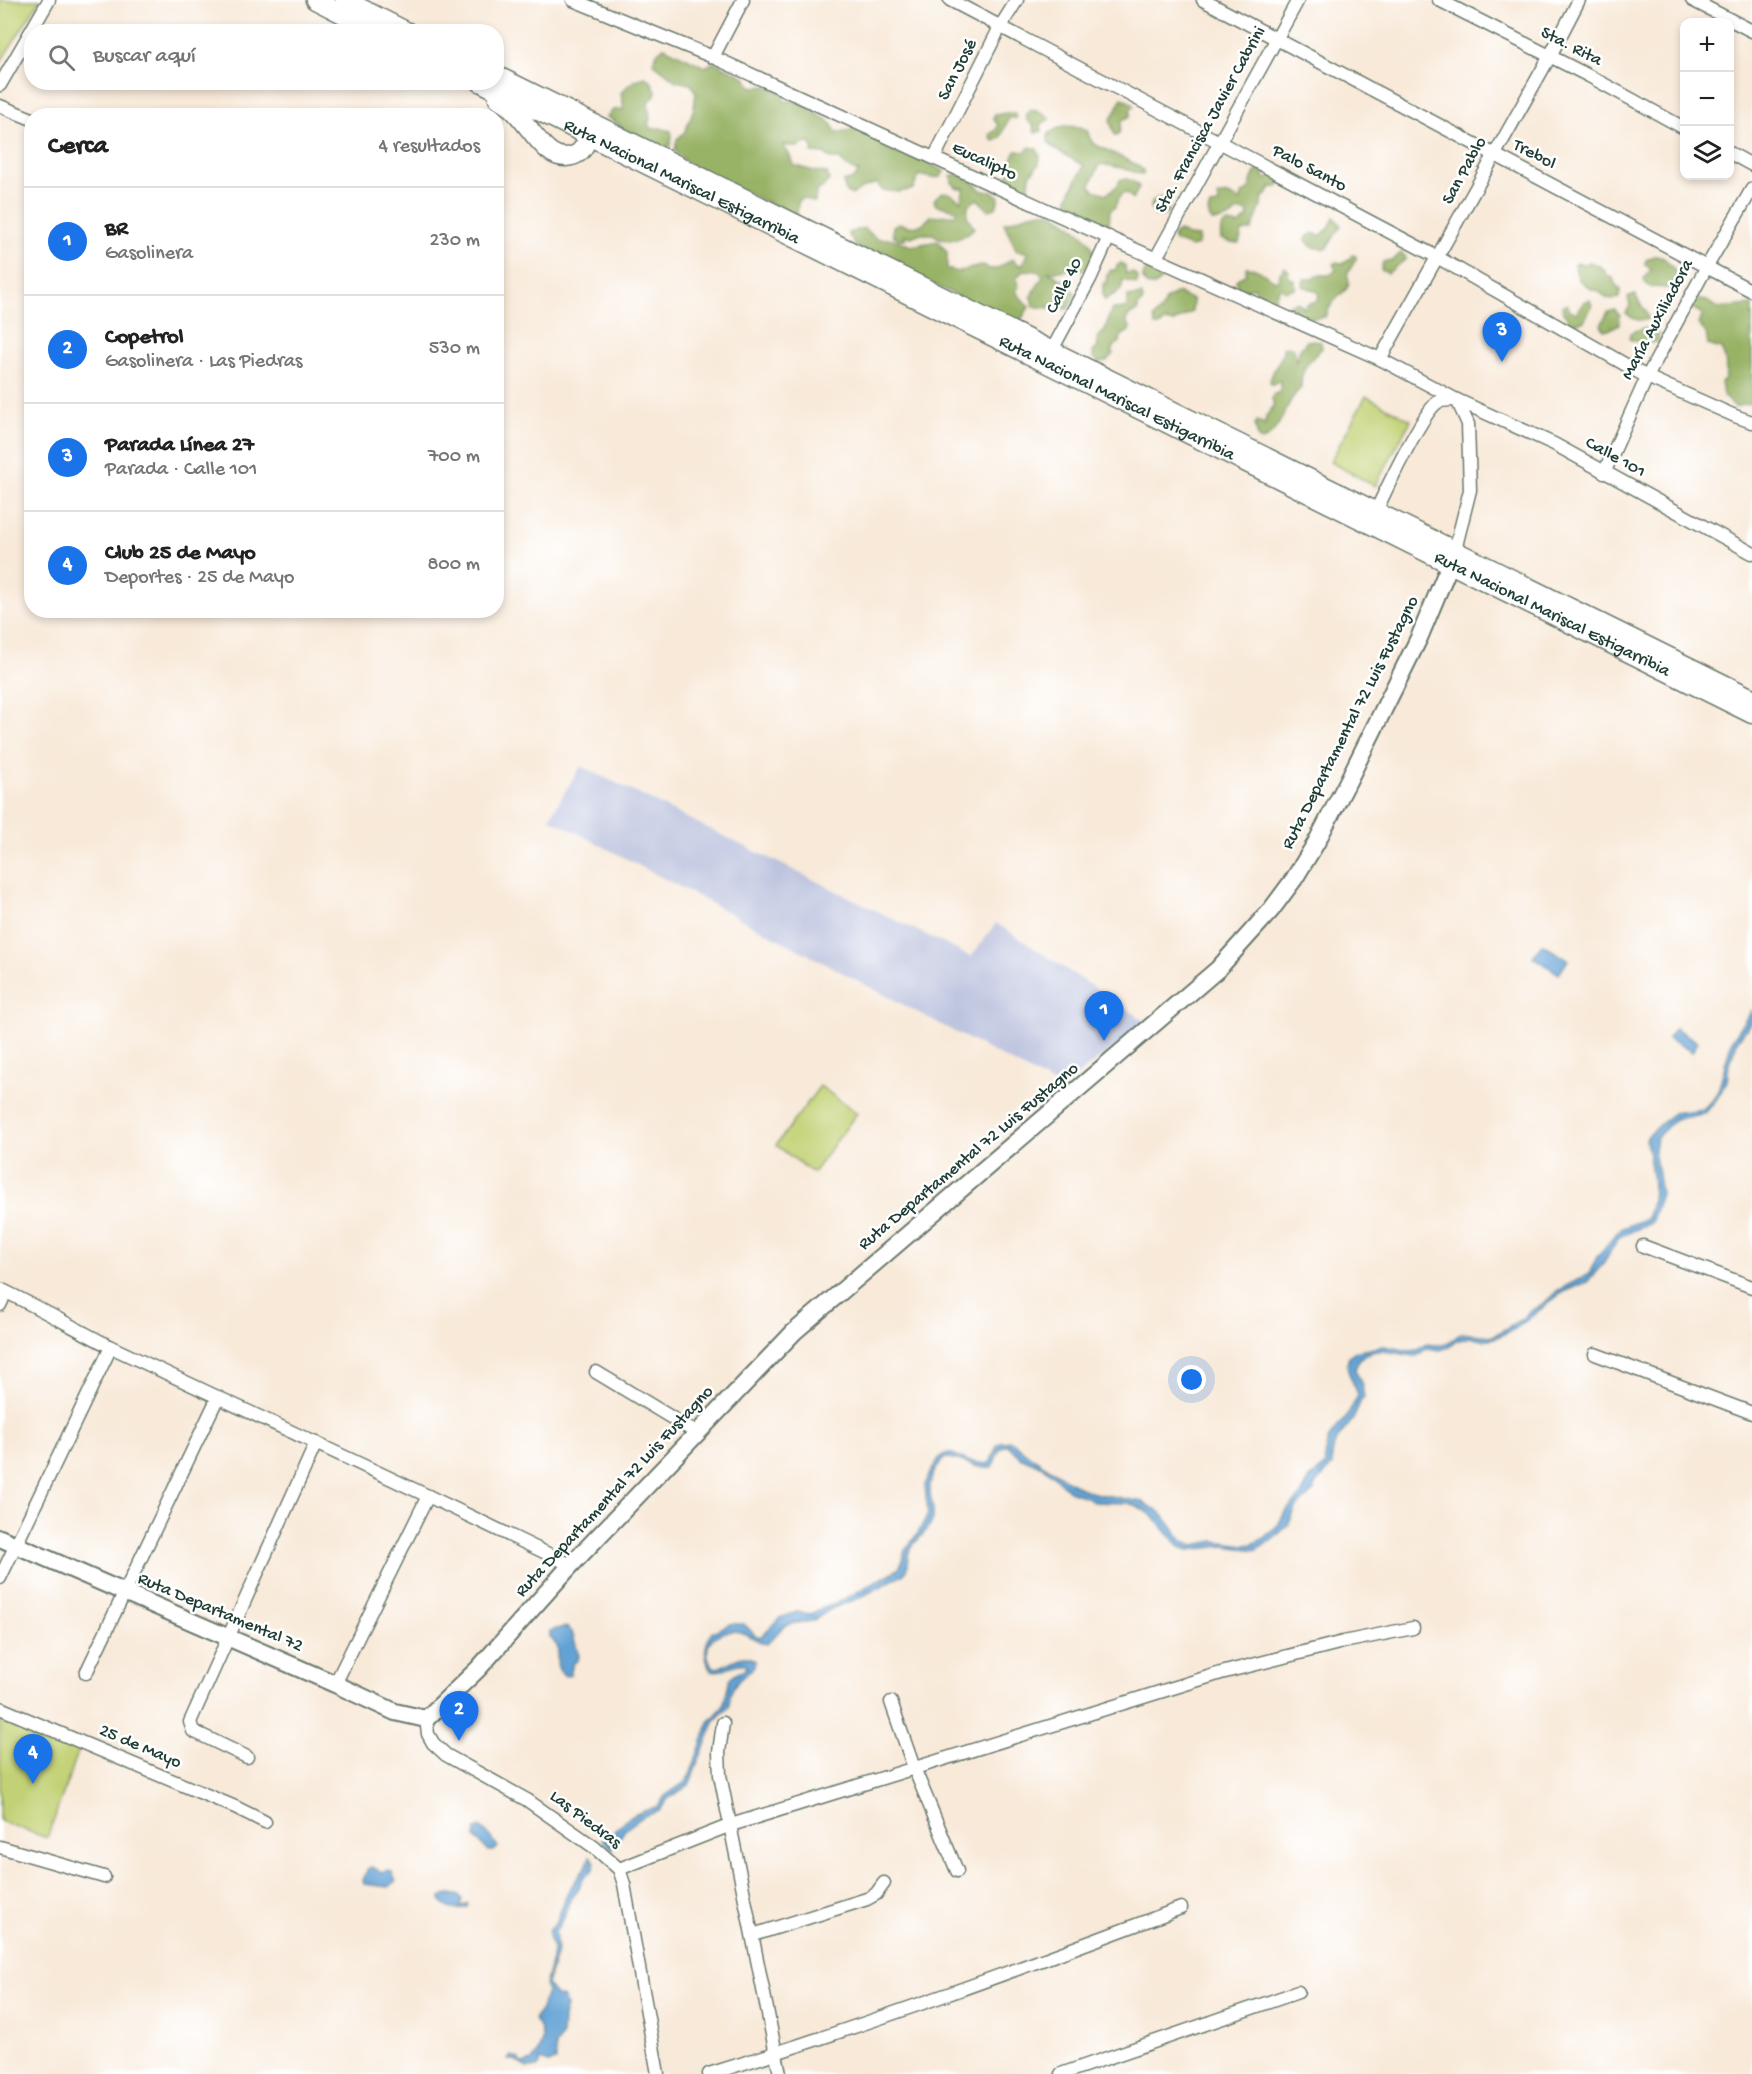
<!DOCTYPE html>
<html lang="es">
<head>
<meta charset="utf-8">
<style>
  body { margin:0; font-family:"Gochi Hand",sans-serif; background:#f6f6f6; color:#222 }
  .controls { position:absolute; right:18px; top:18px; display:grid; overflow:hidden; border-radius:12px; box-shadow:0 3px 9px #0003 }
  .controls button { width:54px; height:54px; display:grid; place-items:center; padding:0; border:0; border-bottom:2px solid #e0e0e0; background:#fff; color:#222; font:30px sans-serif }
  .you { position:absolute; left:1192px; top:1380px; width:21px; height:21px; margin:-15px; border:4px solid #fff; border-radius:50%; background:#1a73e8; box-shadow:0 0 0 9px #1a73e833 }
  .badge { display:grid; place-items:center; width:39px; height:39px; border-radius:50%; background:#1a73e8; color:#fff; font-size:20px; font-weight:700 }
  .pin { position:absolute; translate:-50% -50px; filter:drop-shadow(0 2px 3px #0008) }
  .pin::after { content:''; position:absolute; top:32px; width:21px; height:18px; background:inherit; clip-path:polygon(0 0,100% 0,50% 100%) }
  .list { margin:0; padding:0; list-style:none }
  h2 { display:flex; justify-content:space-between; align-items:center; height:78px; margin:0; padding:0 24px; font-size:26px }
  h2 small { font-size:20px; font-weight:400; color:#767676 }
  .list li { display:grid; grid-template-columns:39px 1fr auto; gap:18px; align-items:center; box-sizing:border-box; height:108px; padding:0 24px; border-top:2px solid #e0e0e0 }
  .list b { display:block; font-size:22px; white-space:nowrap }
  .list p { margin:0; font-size:20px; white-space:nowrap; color:#767676 }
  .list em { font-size:20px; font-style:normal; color:#767676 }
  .icon { flex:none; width:33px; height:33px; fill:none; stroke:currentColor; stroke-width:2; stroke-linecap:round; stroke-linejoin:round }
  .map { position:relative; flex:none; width:1752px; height:2074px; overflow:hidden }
  .search { position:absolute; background:#fff; box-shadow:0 3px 9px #0003; left:24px; top:24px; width:480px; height:66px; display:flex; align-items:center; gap:15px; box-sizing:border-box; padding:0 21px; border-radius:24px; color:#767676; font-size:22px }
  .panel { position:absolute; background:#fff; box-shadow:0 3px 9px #0003; left:24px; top:108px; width:480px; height:510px; border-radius:24px }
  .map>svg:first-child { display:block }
  .industrial { fill:#bcc3de }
  .green { fill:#c2d174; stroke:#708754; stroke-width:1.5 }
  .forest { fill:#99b366; stroke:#5c784d; stroke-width:1.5 }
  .water { fill:#63a2d5; stroke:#417084; stroke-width:1.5 }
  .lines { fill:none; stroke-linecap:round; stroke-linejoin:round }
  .minor-casing { stroke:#6b796d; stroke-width:15 }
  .major-casing { stroke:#6b796d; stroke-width:20 }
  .highway-casing { stroke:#6b796d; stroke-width:21 }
  .minor { stroke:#fff; stroke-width:12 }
  .major { stroke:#fff; stroke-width:16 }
  .highway { stroke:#fff; stroke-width:18 }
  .labels { text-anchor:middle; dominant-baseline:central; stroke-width:5; stroke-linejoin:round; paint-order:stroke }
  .street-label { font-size:18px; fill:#1f3d34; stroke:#fff }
</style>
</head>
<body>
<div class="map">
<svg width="1752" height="2074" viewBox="0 0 1752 2074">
  <rect width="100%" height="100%" fill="#fff"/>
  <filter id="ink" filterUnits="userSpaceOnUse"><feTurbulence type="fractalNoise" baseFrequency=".0167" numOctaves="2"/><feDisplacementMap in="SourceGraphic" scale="12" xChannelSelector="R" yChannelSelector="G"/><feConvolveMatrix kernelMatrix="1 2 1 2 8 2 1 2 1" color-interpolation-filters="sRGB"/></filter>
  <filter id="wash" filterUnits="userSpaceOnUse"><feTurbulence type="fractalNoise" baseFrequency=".008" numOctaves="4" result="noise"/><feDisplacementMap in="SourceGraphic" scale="24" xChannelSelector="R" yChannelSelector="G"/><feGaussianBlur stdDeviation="1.35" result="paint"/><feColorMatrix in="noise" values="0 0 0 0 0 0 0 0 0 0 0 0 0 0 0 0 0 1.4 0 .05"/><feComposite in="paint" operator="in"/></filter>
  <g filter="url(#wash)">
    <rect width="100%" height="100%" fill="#f8e9d8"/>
    <path class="industrial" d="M581,766L971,957L996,923L1145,1021L1138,1029L1061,1088L549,818Z"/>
    <g class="green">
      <path d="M0,0H40L0,63Z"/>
      <path d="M1366,396L1411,420L1375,486L1330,462Z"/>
      <path d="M820,1086L857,1113L813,1173L776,1145Z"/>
      <path d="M0,1718L80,1747L47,1838L0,1821Z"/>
    </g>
    <g class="forest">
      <path d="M664,47L705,67L714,62L744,76L752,87L769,86L781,93L784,101H797L807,104L810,110L829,121L837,133L854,129L865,131L944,171L941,177L932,178L919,175L913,189L898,192L882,190L877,183L863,188L852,195L846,192L843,182L853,179L859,172L847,167L840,159H832L825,154L812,153L813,147L810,143L802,144L798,147L783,145L789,154L793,165L813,171L827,173L829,180L823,187L816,192L815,202L801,198L798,202L797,217L688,164L675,151L677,139L685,132L694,108L696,93L691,84L676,81L653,63L657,53Z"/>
      <path d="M645,77L651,81L656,92L654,97L648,102L650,119L648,123L651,129L660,128L671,131L672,137L670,146L662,149L624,135L622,126L607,117L613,110L624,109L621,93C628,85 634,79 645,77Z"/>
      <path d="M1122,98L1133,104L1134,107L1130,110V116L1121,121L1120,131L1117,136H1115L1110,121Z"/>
      <path d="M1031,109L1042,113L1050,119L1041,124L1042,131L1035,133L1033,125L1027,120L1026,114Z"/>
      <path d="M1007,113H1015L1017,118H1009L1000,138L995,141L992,140L990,134L996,130L998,125L993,118L995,115Z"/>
      <path d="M1063,126L1080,127L1087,130L1090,139L1094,144L1137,165L1143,170V175L1122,168L1100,164L1090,185L1094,190L1107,194L1118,185L1120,180C1126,177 1135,181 1139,187L1133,199L1127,193C1118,194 1117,201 1115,207L1110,210L1109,226L1088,224L1079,214H1066C1064,197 1078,181 1084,165C1077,162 1051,148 1049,143C1047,139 1048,137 1049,133Z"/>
      <path d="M1030,147L1037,149L1040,156L1039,164L1030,175L1028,194L1020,186L1008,183L1007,180C1010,171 1011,157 1016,151L1025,152Z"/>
      <path d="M1260,169L1264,173V178L1267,179L1272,175L1281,181V184L1278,187H1271L1267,195L1263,196C1263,206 1255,219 1252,230L1242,232L1239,243H1231L1221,239C1220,231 1220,225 1228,223L1239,225L1248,217L1247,211H1237C1231,219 1222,221 1212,221C1208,217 1207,211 1210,206L1217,205L1219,203L1218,196C1228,192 1231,197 1240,201L1243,193L1250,189C1250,182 1253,172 1260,169Z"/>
      <path d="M957,174L971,180L982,191H992L999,197L996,208L989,210L977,199L968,206L967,216L974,228C963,239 945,245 933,234H918L911,237L905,235V239H899L893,235V226L899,223C913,229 921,228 931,216L955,215L957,210L936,205L934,200C943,187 951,193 961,201L964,188H958L952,183L951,176Z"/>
      <circle cx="1160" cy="207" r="9"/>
      <path d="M1049,211C1069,224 1106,241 1090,271H1082L1077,268L1076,264L1067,270L1048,272L1062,280H1068L1072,290L1076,293L1068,309L1034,307L1031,297L1043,276L1038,271L1023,270L1016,279L1019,286L1016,292L1029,307L1019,323L1001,317L856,247L848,233L864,228L877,239H893L911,246L938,241L947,252V269L958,272L984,265L989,269H997L1012,259L1021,266L1028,252L1017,251L1004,223L1030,214Z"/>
      <path d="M1334,217L1341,225C1340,228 1329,245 1326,249L1312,247L1306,240L1307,237L1313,233L1320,236L1329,228Z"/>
      <path d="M1180,231L1188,236L1199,237L1198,245L1191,247L1175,241L1173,237L1175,233Z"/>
      <path d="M1401,253L1405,256L1406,259L1388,273L1381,270L1383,262L1392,261Z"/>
      <path d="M1352,255L1356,256V259L1347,274C1353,288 1343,291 1336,299C1331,304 1328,310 1325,317L1302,319L1290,312L1289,308L1291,304L1297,302L1305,308L1307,304L1317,301L1319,295L1317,291L1303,286L1304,279H1313L1318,275H1330L1336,270L1333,264L1338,262L1342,264L1349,260Z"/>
      <path d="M1654,256C1667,255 1668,265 1677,273L1676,281L1670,288L1650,287L1644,281L1645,277L1651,270L1645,264L1646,260Z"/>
      <path d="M1589,262C1596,265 1605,266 1607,276L1613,278L1615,284L1620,289L1619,298L1615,299L1606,298L1599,291L1591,289L1579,280L1574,265L1578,263L1584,265Z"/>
      <path d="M1121,263L1125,265L1126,274L1132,272L1138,277L1137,284L1123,280L1121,290L1105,300L1103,297V284L1106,282L1107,275L1111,270H1116L1117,266Z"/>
      <path d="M1246,267C1257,267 1266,276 1275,281L1279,279L1280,273L1285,267L1289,271L1288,277L1295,281L1296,288L1286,291L1280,287L1273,301C1259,304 1260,297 1255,288L1244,289L1237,286L1236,280L1246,274Z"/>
      <circle cx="1152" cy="277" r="9"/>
      <path d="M1177,293L1193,300L1192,312L1174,322H1165L1159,326H1155L1154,317L1162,309L1165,300Z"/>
      <path d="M1142,295L1143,301L1138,306V310L1127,317V322L1130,327L1129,331L1121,336L1120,342L1114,346L1111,351L1113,354L1107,361L1098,362L1093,357V352L1098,347L1097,338L1105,331L1110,313L1113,309L1127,308L1128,297Z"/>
      <path d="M1632,295H1636C1638,306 1648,309 1648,319C1639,322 1632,319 1626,313L1630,306L1628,297Z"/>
      <path d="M1694,299L1707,301L1717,308L1752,305V403L1735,407L1723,395L1721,382L1725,380C1727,370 1726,357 1721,349L1708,345L1706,333L1698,324L1702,317L1701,313L1689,306Z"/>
      <path d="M1590,300L1592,306L1584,321L1572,324L1565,323L1568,317L1563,313L1562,305L1567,304L1570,310L1576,313L1578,311L1584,302Z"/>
      <path d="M1615,310L1620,316L1619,324L1609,330H1604L1601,325L1608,312Z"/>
      <path d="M1643,328L1656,330L1659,336L1657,342L1643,343L1629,339L1630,333Z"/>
      <path d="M1314,340L1321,342L1322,348C1309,361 1300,369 1301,388C1284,402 1283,430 1262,441L1258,438L1255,425L1257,421L1265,424L1266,416L1274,406L1272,398L1274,394L1280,392V381L1275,382L1273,385L1270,383C1271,369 1284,359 1283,348L1289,346L1294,349L1296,362L1300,349L1307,341Z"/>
    </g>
    <g class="water">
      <path d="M1542,944L1568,960L1559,974L1533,957Z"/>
      <path d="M1752,1010V1020L1737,1042L1729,1064L1727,1081L1716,1100L1703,1114L1675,1119L1656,1138L1654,1150L1661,1194L1651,1223L1619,1237L1602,1265L1587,1282L1563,1292L1515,1329L1495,1338L1481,1340L1470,1337L1456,1341L1449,1347L1440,1350L1427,1348L1417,1356C1395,1355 1366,1339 1355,1369L1362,1385L1364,1397C1357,1404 1358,1412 1353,1419C1340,1438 1330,1440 1332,1466L1317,1483L1313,1492L1297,1507L1288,1525L1273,1539L1257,1550L1223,1546L1188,1550L1180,1547L1152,1515L1139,1507L1128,1503L1093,1502L1087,1497L1069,1491L1045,1468L1020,1457L1008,1445C995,1448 998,1460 991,1468C971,1469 960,1457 945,1458C937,1465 929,1478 930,1490C930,1500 934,1507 933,1518C930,1532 914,1539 909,1552C906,1561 911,1567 904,1574L859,1598L831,1609L812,1621L789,1624L783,1627L767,1644C757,1642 750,1634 740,1632C717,1628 699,1644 712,1666L717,1668C729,1664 745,1650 755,1661L754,1667C738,1682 730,1682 729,1707L715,1720L689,1785L668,1799L659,1811L644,1816L631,1825L624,1831L613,1849L602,1839L609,1837L624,1821L636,1814L658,1806L665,1796L685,1782L690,1775L709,1722L723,1707L730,1678L747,1667L746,1664C733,1661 724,1674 711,1670C703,1656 704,1646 712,1632L730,1624H744L755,1635L760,1637L780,1618L797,1612L811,1614L827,1606L839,1602L895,1571L900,1567L905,1550L918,1533L928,1514L925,1485L930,1473L940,1457L945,1454H953L968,1461L987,1464L991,1461L997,1445L1002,1442L1011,1441L1033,1458L1078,1487L1094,1493L1143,1502L1161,1513L1183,1541L1194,1545L1215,1541L1245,1545L1253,1544L1265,1537L1278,1525L1285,1512L1300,1497L1310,1479L1326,1465C1323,1445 1330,1434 1343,1421C1349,1414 1354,1403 1358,1395C1354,1381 1343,1370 1349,1356L1354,1352L1384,1346L1409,1351L1416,1350L1425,1344L1437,1345L1450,1342L1461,1333L1493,1336L1522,1319L1528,1312L1542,1305L1558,1290L1589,1274L1597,1257L1620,1229L1647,1218C1658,1194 1651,1165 1646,1141L1647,1137L1673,1113L1703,1109L1712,1100L1718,1091L1732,1040Z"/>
      <path d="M1675,1028L1698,1042L1692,1052L1668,1038Z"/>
      <path d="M563,1627L568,1628L572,1632L579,1656L578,1660L573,1664L570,1675L566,1676C553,1669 558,1659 558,1647L550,1637V1631Z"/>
      <path d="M480,1827C487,1832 493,1840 498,1847L494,1851H488L475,1837L476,1829Z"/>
      <path d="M590,1856L595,1862L593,1869L583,1879L578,1890L569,1902L564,1918L555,1932L557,1952L547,1984L554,1995L564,1998L566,2006L563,2017L562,2036L555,2046L556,2061L549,2063L540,2060V2065L537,2068H527L514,2060H508L511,2056L520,2059L522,2064L533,2061C542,2042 548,2039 534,2020L541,2009L547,1991L545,1986L552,1959L553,1948L549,1940V1931L557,1921L568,1891L587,1865Z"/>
      <path d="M371,1867L382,1872L388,1870L392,1872L396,1882L389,1887L364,1884L363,1880L368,1869Z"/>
      <path d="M450,1894L460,1896L462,1899L460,1907L468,1904V1907C457,1912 450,1910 441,1902V1897Z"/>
    </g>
  </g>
  <g filter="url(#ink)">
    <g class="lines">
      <g class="minor-casing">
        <g id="minor">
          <path d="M573,0L713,57L1049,211L1380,359L1457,400L1554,444L1752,553"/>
          <path d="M950,0L1437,257L1647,377L1735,416L1752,422"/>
          <path d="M1203,0L1752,291"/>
          <path d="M1439,0L1589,76L1684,128"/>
          <path d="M1692,0L1752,31"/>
          <path d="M713,57L743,0"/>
          <path d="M0,85L49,0"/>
          <path d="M0,106L32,119"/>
          <path d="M1730,153L1752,165"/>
          <path d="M934,158L1000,27L1017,0"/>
          <path d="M1156,258L1298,0"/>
          <path d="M1052,350L1090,279L1109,237"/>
          <path d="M1380,359L1550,56L1579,0"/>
          <path d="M1604,473L1647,377L1706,268L1752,189"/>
          <path d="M1376,511C1385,492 1423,411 1438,402C1443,400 1451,400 1456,400"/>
          <path d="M1455,550L1470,490L1468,424L1457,400"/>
          <path d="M1643,1246L1752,1287"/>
          <path d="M0,1289C38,1307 74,1328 111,1347L428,1496L571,1565"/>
          <path d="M0,1305L6,1292"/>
          <path d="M1595,1354L1752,1413"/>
          <path d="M596,1372L697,1433"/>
          <path d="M0,1578L111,1347"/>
          <path d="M86,1673L218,1397"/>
          <path d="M335,1684L428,1496"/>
          <path d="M891,1702L914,1768L957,1871"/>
          <path d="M0,1708L235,1807L265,1822"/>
          <path d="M426,1719L428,1734L433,1743L446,1755L527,1800L594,1847L619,1869L624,1884L658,2074"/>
          <path d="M723,1723L719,1752L720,1775L780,2074"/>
          <path d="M247,1757L193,1731L190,1722L316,1443"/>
          <path d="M0,1847L104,1877"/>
          <path d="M619,1869L731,1825L1221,1673L1343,1642L1413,1628"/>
          <path d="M753,1935L867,1899L876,1894L884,1883"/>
          <path d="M709,2074C868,2025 1025,1967 1181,1908"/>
          <path d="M1061,2074L1298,1992"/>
        </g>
      </g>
      <g class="major-casing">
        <path id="major" d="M0,1538L335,1684L395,1712L426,1719L478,1669L571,1565L794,1332L1218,969L1271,910L1294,879L1316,843L1347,783L1419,638L1455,552"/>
      </g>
      <g class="highway-casing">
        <g id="highway">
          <path d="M315,0L378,32"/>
          <path d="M345,0L408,32"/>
          <path d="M496,75L1752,698"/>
          <path id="s1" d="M480,82L1752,714"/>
          <path d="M498,99C502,102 506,104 510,107C524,119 533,137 548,150C561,161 580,159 586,142C588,135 589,131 587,124"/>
        </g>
      </g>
      <use href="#minor" class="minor"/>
      <use href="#major" class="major"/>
      <use href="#highway" class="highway"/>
    </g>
  </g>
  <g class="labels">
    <g class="street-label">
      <text transform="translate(1571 47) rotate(27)">Sta. Rita</text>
      <text transform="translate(958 70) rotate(-63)">San José</text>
      <text transform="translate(1211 120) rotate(-61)">Sta. Francisca Javier Cabrini</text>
      <text transform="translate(1534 155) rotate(28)">Trebol</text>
      <text transform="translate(984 162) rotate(25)">Eucalipto</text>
      <text transform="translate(1309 169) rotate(28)">Palo Santo</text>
      <text transform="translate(1465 171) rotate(-61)">San Pablo</text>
      <text stroke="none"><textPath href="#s1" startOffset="225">Ruta Nacional Mariscal Estigarribia</textPath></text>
      <text transform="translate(1065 286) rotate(-63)">Calle 40</text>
      <text transform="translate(1658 320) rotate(-62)">María Auxiliadora</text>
      <text stroke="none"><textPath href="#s1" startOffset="711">Ruta Nacional Mariscal Estigarribia</textPath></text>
      <text transform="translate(1615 458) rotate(29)">Calle 101</text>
      <text stroke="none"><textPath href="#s1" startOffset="1197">Ruta Nacional Mariscal Estigarribia</textPath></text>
      <text transform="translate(1351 723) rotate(-63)">Ruta Departamental 72 Luis Fustagno</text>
      <text transform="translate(969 1157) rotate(-40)">Ruta Departamental 72 Luis Fustagno</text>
      <text transform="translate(615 1492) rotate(-47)">Ruta Departamental 72 Luis Fustagno</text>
      <text transform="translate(220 1613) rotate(23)">Ruta Departamental 72</text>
      <text transform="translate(140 1747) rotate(23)">25 de Mayo</text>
      <text transform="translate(585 1820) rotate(37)">Las Piedras</text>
    </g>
  </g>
</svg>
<div class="controls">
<button>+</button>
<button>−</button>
<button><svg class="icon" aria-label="layers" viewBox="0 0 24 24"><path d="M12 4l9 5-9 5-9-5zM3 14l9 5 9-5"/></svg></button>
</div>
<div class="you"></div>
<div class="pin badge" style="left:1104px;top:1041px">1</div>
<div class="pin badge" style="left:459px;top:1741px">2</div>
<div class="pin badge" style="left:1502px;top:362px">3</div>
<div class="pin badge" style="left:33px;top:1784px">4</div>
<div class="search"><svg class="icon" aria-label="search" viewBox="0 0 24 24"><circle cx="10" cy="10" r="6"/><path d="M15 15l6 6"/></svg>Buscar aquí</div>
<section class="panel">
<h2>Cerca<small>4 resultados</small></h2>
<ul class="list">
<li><span class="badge">1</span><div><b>BR</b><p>Gasolinera</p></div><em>230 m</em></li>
<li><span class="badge">2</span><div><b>Copetrol</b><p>Gasolinera · Las Piedras</p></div><em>530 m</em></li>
<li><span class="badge">3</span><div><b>Parada Línea 27</b><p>Parada · Calle 101</p></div><em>700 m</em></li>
<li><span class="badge">4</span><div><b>Club 25 de Mayo</b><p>Deportes · 25 de Mayo</p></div><em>800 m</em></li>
</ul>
</section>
</div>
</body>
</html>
